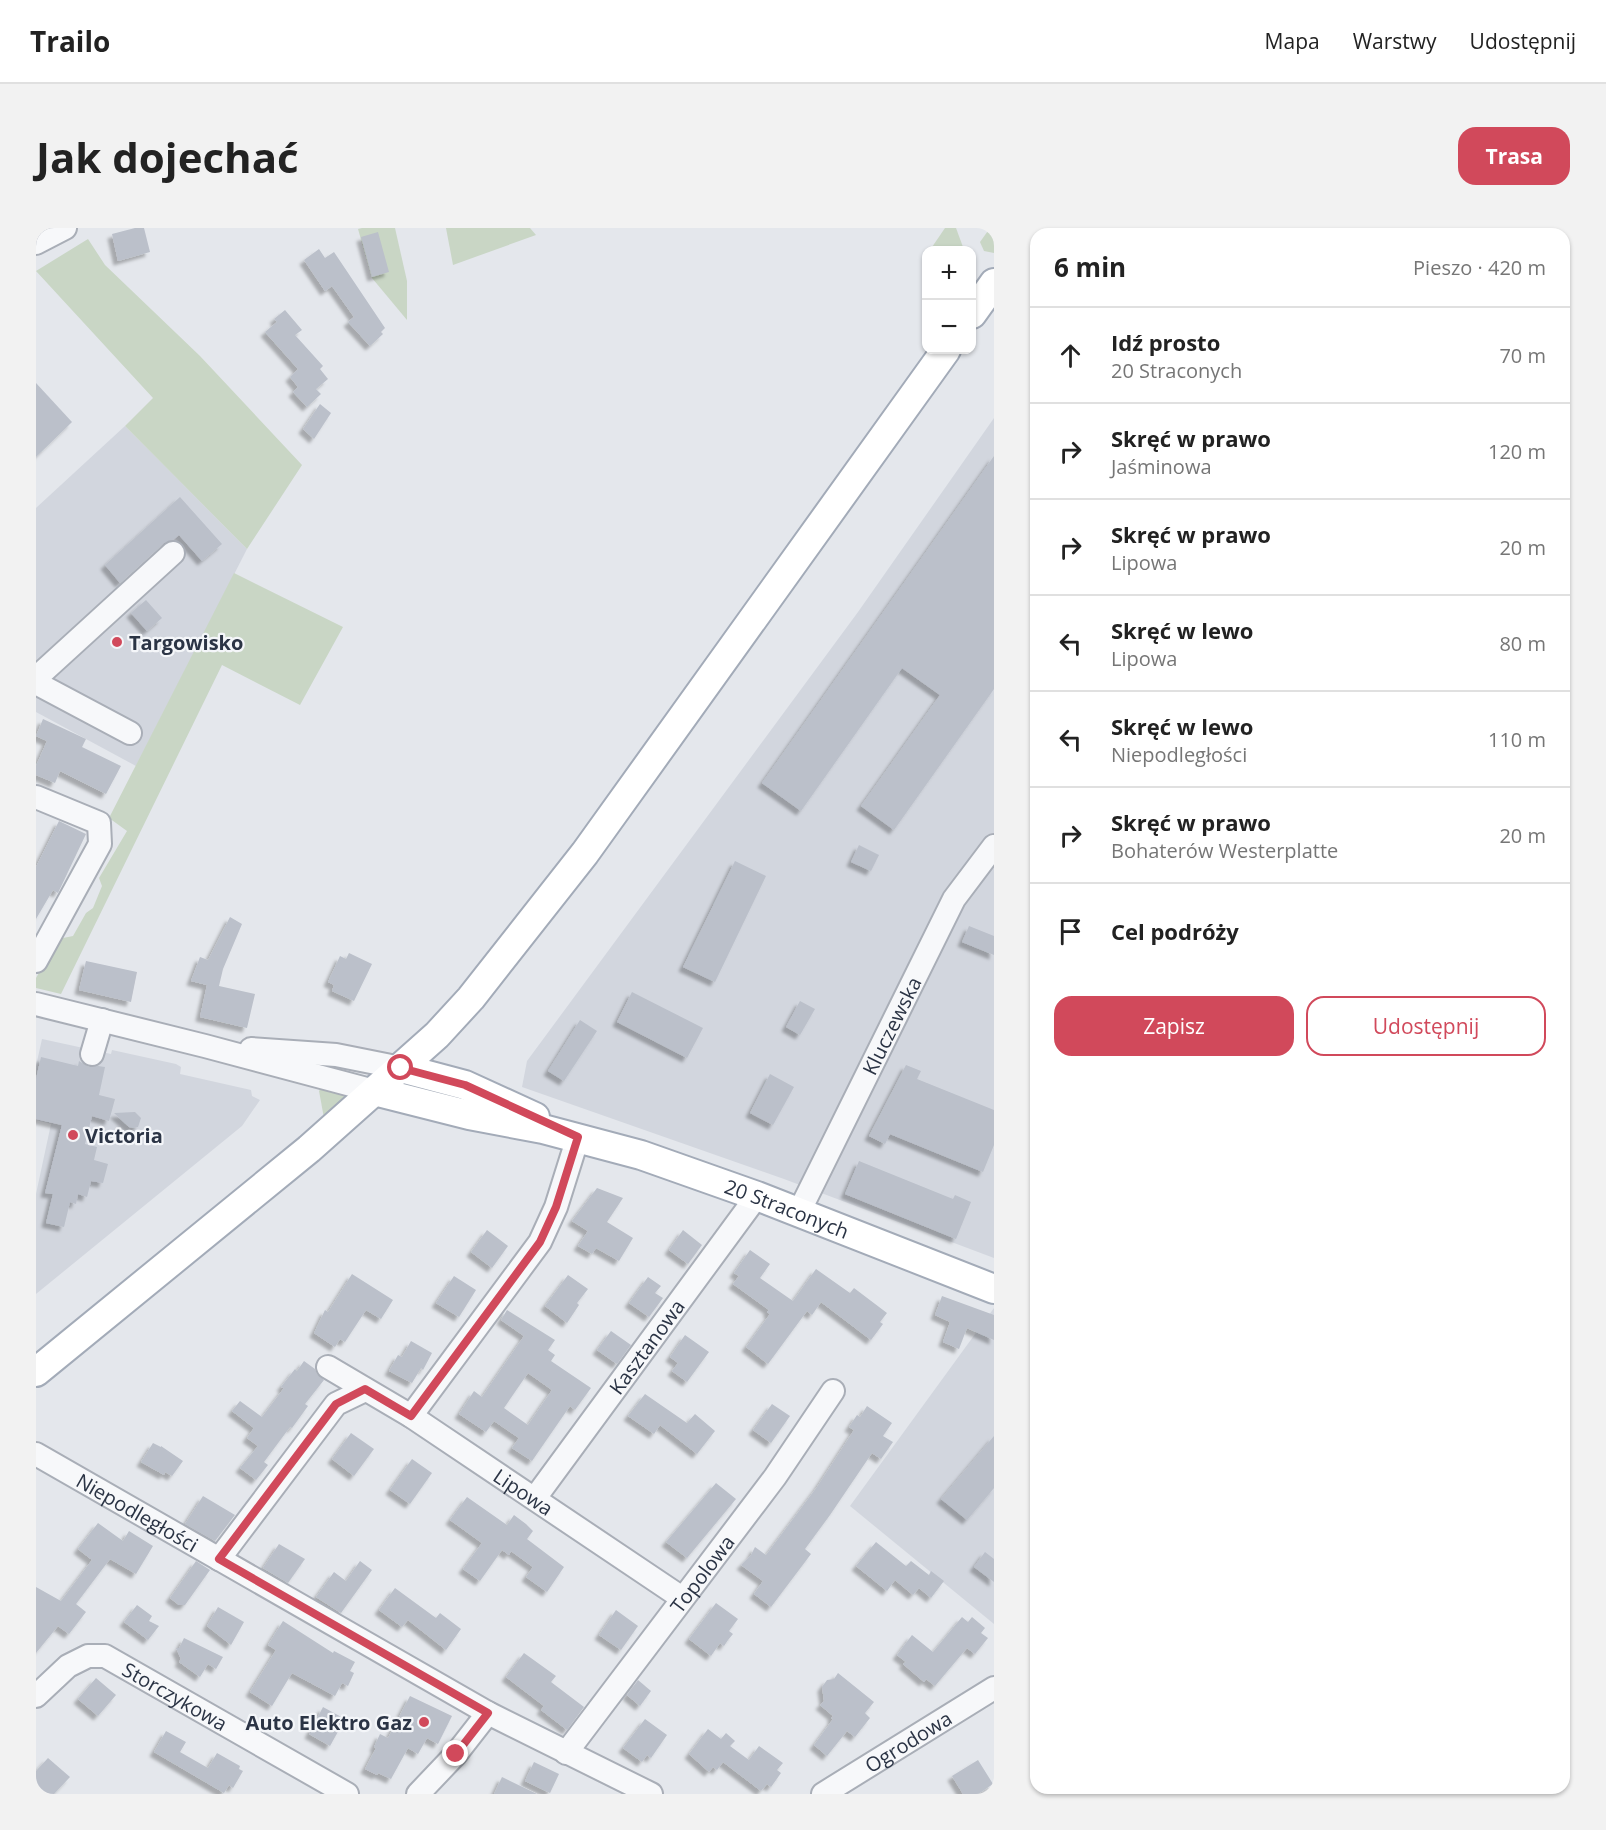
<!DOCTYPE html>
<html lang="pl">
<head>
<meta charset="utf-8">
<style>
  body { margin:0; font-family:"Open Sans",sans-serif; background:#f2f2f2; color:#222 }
  .controls { position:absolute; right:18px; top:18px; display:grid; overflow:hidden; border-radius:12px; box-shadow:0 2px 4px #0004 }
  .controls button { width:54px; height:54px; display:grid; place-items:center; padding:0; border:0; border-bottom:2px solid #e0e0e0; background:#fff; color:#222; font:30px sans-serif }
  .stop { position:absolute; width:18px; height:18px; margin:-14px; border:4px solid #d1495b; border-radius:50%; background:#fff }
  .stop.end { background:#d1495b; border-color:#fff; box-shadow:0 2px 6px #0008 }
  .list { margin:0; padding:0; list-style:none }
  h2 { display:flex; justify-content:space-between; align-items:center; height:78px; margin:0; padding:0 24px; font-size:26px }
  h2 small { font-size:20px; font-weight:400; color:#767676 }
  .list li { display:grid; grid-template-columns:39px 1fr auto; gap:18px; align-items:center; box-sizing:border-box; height:96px; padding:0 24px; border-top:2px solid #e0e0e0 }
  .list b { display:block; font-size:22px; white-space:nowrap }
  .list p { margin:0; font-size:20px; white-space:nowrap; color:#767676 }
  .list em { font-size:20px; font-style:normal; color:#767676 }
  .actions { display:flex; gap:12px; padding:18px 24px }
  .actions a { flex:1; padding:14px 0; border:2px solid #d1495b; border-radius:18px; text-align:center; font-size:21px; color:#d1495b }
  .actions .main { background:#d1495b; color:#fff }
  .icon { flex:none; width:33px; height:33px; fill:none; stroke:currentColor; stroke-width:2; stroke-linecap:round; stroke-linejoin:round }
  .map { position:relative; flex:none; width:958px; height:1566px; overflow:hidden; border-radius:18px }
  header { display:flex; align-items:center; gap:36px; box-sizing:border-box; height:84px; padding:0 30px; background:#fff; border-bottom:2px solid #e0e0e0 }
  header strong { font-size:28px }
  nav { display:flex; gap:33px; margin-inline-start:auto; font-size:21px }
  .intro { display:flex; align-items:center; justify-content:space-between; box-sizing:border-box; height:144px; padding:0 36px }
  h1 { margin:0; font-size:42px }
  .button { padding:15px 27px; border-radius:18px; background:#d1495b; color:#fff; font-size:21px; font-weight:700 }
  main { display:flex; gap:36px; padding:0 36px }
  aside { flex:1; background:#fff; border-radius:18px; box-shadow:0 2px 4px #0004 }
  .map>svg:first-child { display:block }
  .built { fill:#d2d6de }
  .green { fill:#c9d6c5 }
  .building { fill:#bbc0ca; fill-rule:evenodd; filter:url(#shadow) }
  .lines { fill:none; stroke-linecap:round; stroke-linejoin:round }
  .minor-casing { stroke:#a9aeb7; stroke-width:26 }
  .major-casing { stroke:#a3abb8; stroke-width:32 }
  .minor { stroke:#f7f8fa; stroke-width:22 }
  .major { stroke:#fff; stroke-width:28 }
  .route { stroke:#d1495b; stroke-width:8 }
  .poi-dot { fill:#d1495b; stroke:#f4f6f9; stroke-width:2 }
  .labels { text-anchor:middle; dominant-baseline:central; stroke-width:4.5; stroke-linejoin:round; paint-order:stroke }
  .poi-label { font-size:20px; font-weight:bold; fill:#2b3445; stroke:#f4f6f9; text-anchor:start }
  .street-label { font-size:20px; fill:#2b3445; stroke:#f4f6f9 }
</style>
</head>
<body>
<header>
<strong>Trailo</strong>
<nav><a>Mapa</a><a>Warstwy</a><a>Udostępnij</a></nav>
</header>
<div class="intro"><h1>Jak dojechać</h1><a class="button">Trasa</a></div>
<main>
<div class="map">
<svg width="958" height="1566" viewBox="0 0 958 1566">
  <defs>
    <filter id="shadow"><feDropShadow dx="-4.5" dy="4.5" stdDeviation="1.5" flood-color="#0004"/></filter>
  </defs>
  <rect width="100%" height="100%" fill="#e4e7ec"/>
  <g class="built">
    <path d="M958,190V1030L748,951L486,859L491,833L822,384Z"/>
    <path d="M89,198L211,321L100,538L0,484V280Z"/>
    <path d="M6,811L75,826L76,822L140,836L145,839L144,846L215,862L216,868L224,872L206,898L0,1066V966L15,896L0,892V838Z"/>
    <path d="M958,1080V1396L814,1278Z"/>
  </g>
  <g class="green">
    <path d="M326,0H359L371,53V92L336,50L322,1Z"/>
    <path d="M410,0H494L500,7L417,37Z"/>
    <path d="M909,0H920L927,19L920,22H894Z"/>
    <path d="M954,0H958V25L948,23L944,14Z"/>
    <path d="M52,11L69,37L164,128L266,237L211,321L89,198L117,170L0,43Z"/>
    <path d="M198,345L307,399L264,477L186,437L25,766L0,760V750L22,711L37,708L50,685L57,680L66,658L63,650L91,603L73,590Z"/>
    <path d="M286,859L316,866L288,890L283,863Z"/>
  </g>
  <g class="building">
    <path d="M99,0H108L114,24L82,33L76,6Z"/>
    <path d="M342,4L353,44L336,49L325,9Z"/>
    <path d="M283,21L289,30L298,24L349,100L345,104L347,106L334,118L312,94L318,89L296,58L289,63L268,32Z"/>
    <path d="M249,82L266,102L259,107L287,138L284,141L292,151L280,161L285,166L271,179L257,164L262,159L254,149L262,141L229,104L241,94L238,91Z"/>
    <path d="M0,155L36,194L0,229Z"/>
    <path d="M284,176L295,185L278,211L267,201Z"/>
    <path d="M958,228V461L858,602L825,578L904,467L866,440L765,583L726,555Z"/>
    <path d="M144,269L186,316L166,333L143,307L137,312L128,315L84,355L69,337Z"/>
    <path d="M110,372L126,390L111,403L95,385Z"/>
    <path d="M7,491L50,511L46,519L85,538L70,566L24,543L19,555L0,547V538L11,513L0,508Z"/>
    <path d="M23,593L50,606L22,665L17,662L0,691V639Z"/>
    <path d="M823,617L843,627L835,643L815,634Z"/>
    <path d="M699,633L730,648L679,754L647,739Z"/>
    <path d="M194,689L206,696L187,741L183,758L219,766L211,800L164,789L171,757L155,753L164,729L172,732Z"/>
    <path d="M933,698L958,708V727L926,714Z"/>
    <path d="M313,725L336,736L318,773L296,763L298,757L292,754L304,728L310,731Z"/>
    <path d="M50,733L101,744L95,774L43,762Z"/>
    <path d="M596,764L667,800L651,830L581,794Z"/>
    <path d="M764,773L779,781L764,807L750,799Z"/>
    <path d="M544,792L561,803L528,853L512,843Z"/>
    <path d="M5,829L42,838L43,833L53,839L62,838L69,839L63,867L79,871L73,893L56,888L49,916L61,919L58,932L72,936L67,955L55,953L51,969L42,966L40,976L34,974L28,999L10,995L17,966L9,965L26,897L0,891V851Z"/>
    <path d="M870,837L885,843L881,851L958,882V917L947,944L854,906L849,916L833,908Z"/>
    <path d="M734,846L758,859L737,897L714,885Z"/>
    <path d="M99,884L105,890L102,899L97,900L93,899L78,885Z"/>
    <path d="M823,933L917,971L919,967L935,974L920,1011L809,966Z"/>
    <path d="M561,960L587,970L571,994L597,1010L583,1033L560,1020L556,1026L542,1018L552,1003L536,993Z"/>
    <path d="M451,1002L472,1018L456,1040L435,1024Z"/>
    <path d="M647,1002L666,1017L652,1036L633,1022Z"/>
    <path d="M714,1022L734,1036L724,1050L757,1073L780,1041L814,1065L818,1060L851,1085L844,1094L847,1096L835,1112L785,1074L776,1087L771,1083L732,1136L710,1119L734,1086L731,1084L733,1082L697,1056L703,1048L698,1045Z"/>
    <path d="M316,1046L357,1072L345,1091L330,1082L309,1114L304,1111L299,1119L278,1105L289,1082L292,1084Z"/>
    <path d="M532,1047L552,1061L541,1075L543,1077L531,1095L509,1078Z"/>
    <path d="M418,1048L440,1062L423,1089L400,1075Z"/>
    <path d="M612,1049L625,1058L619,1065L627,1070L613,1089L593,1075Z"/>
    <path d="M906,1068L958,1087V1112L931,1100L923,1121L907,1114L914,1094L899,1087Z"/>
    <path d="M471,1082L519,1112L512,1122L519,1127L515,1133L555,1160L539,1182L534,1178L496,1233L476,1220L483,1210L458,1193L450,1204L423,1186L438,1163L446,1169L488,1108L465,1092ZM492,1145L516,1162L492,1197L468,1180Z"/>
    <path d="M575,1103L595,1117L581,1136L561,1122Z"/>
    <path d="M649,1107L673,1124L651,1154L636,1143L642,1135L634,1129Z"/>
    <path d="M375,1113L396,1125L387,1142L385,1140L376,1155L353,1143L362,1127L366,1129Z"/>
    <path d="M268,1133L279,1141L281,1146L288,1152L269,1176L272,1178L256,1200L254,1199L228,1234L232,1237L220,1252L204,1240L222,1218L211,1210L218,1200L196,1183L204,1173L226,1189L248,1160L245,1159L259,1141L261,1143Z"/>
    <path d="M609,1166L651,1195L659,1186L679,1203L661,1226L624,1197L618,1206L592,1188Z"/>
    <path d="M736,1176L754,1188L735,1215L717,1202Z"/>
    <path d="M831,1178L856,1195L847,1208L857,1214L845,1231L836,1225L794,1287L769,1321L775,1326L735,1379L718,1366L727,1353L705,1337L715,1327L719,1319L730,1327L781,1259L818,1202L813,1199L821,1187L824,1189Z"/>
    <path d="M315,1205L338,1221L318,1248L296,1231Z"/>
    <path d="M958,1208V1260L931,1292L905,1271Z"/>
    <path d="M117,1215L125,1219V1218L147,1233L136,1248L129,1244L128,1247L105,1234Z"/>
    <path d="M376,1231L396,1245L374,1276L354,1262Z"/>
    <path d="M680,1255L700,1271L651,1330L630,1314Z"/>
    <path d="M167,1268L199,1287L179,1313L149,1296Z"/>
    <path d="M431,1269L471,1297L478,1287L490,1296L497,1303L491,1311L528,1339L511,1364L490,1349L497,1339L475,1323L473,1327L466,1322L444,1353L427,1341L446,1315L414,1292Z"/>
    <path d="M62,1295L87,1313L93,1303L117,1318L100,1346L74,1331L40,1376L50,1384L33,1406L22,1398L0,1425V1359L25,1373L56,1332L42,1321Z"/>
    <path d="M840,1314L870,1338L875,1333L893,1347L895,1343L908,1353L895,1370L883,1360L877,1367L859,1352L851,1363L820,1338Z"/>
    <path d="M243,1316L269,1331L252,1355L227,1340Z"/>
    <path d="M949,1324L958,1331V1354L938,1339Z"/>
    <path d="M160,1333L174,1342L149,1377H143L134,1370Z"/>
    <path d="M324,1333L336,1342L305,1385L280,1369L298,1344L310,1353Z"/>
    <path d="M359,1360L400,1390L404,1385L425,1401L410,1422L372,1392L366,1399L343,1382Z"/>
    <path d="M680,1375L702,1391L693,1403L697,1406L692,1412L688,1418L684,1415L675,1428L653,1411Z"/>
    <path d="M101,1377L116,1388L113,1393L123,1398L112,1412L88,1394Z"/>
    <path d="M182,1379L208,1394L195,1417L171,1398Z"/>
    <path d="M580,1382L602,1398L585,1422L563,1407Z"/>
    <path d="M926,1389L932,1394L936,1389L949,1400L945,1405L952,1410L939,1426L931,1420L899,1458L890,1451L888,1454L867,1436L870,1434L861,1427L876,1407L897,1424Z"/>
    <path d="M247,1393L297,1425L298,1423L319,1434L314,1443L318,1445L312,1458L306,1455L299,1468L256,1445L236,1478L214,1464L240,1422L232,1417Z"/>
    <path d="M148,1410L187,1429L180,1441L172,1436L164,1449L143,1434L145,1431L140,1420H143Z"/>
    <path d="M488,1425L520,1448L515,1454L548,1479L531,1502L505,1482L508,1478L470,1449Z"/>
    <path d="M802,1445L838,1474L829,1485L834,1490L819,1509L811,1503L791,1528L778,1517L797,1491L795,1490L797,1488L784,1477L788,1473L786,1459L791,1452L798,1451Z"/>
    <path d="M60,1450L80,1467L62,1488L42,1471Z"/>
    <path d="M602,1452L615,1463L604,1478L591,1467Z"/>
    <path d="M374,1468L416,1488L402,1516L391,1510L382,1526L372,1520L355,1551L342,1545L341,1547L329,1541L340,1520L338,1519L344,1506L352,1510Z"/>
    <path d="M287,1479L309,1491L294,1518L273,1506Z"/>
    <path d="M609,1491L631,1507L615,1530L611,1527L606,1534L587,1520Z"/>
    <path d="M672,1501L685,1511L690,1505L699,1513L694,1518L713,1532L723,1518L747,1535L741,1542L745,1545L735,1559L731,1556L725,1563L687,1534L681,1542L677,1539L673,1544L653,1526Z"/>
    <path d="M130,1503L150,1514L144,1524L172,1540L181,1525L204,1538L203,1541L207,1543L197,1560L193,1557L188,1565L118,1524Z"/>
    <path d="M12,1530L34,1549L18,1566H10L0,1557V1543Z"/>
    <path d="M942,1532L957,1556L942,1566H927L916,1548Z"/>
    <path d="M498,1534L523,1546L514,1565L489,1553Z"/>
    <path d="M466,1549L501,1566H458Z"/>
  </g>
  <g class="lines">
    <g class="minor-casing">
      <g id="minor">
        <path d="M0,15L29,0"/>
        <path d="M0,450L137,325"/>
        <path d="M0,455L94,505"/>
        <path d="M0,569L63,595L64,616L0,733"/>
        <path d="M0,776L169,818L338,863"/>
        <path d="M215,821L300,827L365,840"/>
        <path d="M56,826L66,792"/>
        <path id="s1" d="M763,984L918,671L958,618"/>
        <path id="s2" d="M292,1139L375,1188L646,1370"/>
        <path d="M375,1188L504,1014L520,979L542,909"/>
        <path id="s3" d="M0,1226L452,1485L615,1566"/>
        <path id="s4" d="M499,1270L721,968"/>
        <path d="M183,1331L300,1176L329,1162"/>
        <path id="s5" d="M0,1468L32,1438L52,1428H69L311,1566"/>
        <path id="s6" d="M530,1525L739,1249L797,1163"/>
        <path d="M382,1566L420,1526L452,1485"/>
        <path id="s7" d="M787,1566L958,1460"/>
      </g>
    </g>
    <g class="major-casing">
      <g id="major">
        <path d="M936,86L958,55"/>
        <path d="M365,840L429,857L499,889"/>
        <path id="s8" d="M338,863L433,887L507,901L605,927L721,968L958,1061"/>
        <path d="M0,1144L273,921L401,807L435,770L549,625L910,122"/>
      </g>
    </g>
    <use href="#minor" class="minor"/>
    <use href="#major" class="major"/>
  </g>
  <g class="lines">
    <path class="route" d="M365,840L429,857L542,909L520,979L504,1014L375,1188L329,1161L300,1176L183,1331L452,1485L420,1526"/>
  </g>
  <g class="poi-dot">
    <circle cx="81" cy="414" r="6"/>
    <circle cx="37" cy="907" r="6"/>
    <circle cx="388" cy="1494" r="6"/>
  </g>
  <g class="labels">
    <g class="poi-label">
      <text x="93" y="414">Targowisko</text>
      <text x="49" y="907">Victoria</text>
      <text x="376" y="1494" text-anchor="end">Auto Elektro Gaz</text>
    </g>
    <g class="street-label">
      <text stroke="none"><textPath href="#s1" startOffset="208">Kluczewska</textPath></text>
      <text stroke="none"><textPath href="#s8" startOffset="430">20 Straconych</textPath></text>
      <text stroke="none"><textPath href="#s4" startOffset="188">Kasztanowa</textPath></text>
      <text stroke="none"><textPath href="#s2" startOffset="232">Lipowa</textPath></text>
      <text stroke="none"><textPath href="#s3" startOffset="117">Niepodległości</textPath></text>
      <text stroke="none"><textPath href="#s6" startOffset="225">Topolowa</textPath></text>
      <text stroke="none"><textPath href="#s5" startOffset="164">Storczykowa</textPath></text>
      <text stroke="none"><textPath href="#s7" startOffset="100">Ogrodowa</textPath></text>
    </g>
  </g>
</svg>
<div class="controls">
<button>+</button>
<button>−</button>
</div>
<div class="stop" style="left:365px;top:840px"></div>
<div class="stop end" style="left:420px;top:1526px"></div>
</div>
<aside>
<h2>6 min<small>Pieszo · 420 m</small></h2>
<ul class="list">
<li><svg class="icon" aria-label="ahead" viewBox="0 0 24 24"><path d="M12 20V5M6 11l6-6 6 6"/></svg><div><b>Idź prosto</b><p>20 Straconych</p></div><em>70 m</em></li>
<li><svg class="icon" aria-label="right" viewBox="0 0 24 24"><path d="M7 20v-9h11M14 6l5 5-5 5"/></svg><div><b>Skręć w prawo</b><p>Jaśminowa</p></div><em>120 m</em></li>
<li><svg class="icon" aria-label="right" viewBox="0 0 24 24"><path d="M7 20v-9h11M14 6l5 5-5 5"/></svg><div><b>Skręć w prawo</b><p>Lipowa</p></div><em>20 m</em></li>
<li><svg class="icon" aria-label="left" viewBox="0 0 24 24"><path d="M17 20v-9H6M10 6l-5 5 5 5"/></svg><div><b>Skręć w lewo</b><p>Lipowa</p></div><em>80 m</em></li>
<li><svg class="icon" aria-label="left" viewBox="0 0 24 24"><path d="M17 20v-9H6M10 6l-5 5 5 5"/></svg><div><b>Skręć w lewo</b><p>Niepodległości</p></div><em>110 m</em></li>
<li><svg class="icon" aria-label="right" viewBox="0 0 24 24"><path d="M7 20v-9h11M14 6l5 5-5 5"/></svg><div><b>Skręć w prawo</b><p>Bohaterów Westerplatte</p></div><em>20 m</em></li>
<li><svg class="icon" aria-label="arrive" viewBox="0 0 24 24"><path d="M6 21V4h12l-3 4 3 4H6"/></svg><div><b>Cel podróży</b></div></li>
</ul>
<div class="actions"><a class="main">Zapisz</a><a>Udostępnij</a></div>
</aside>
</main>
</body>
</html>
